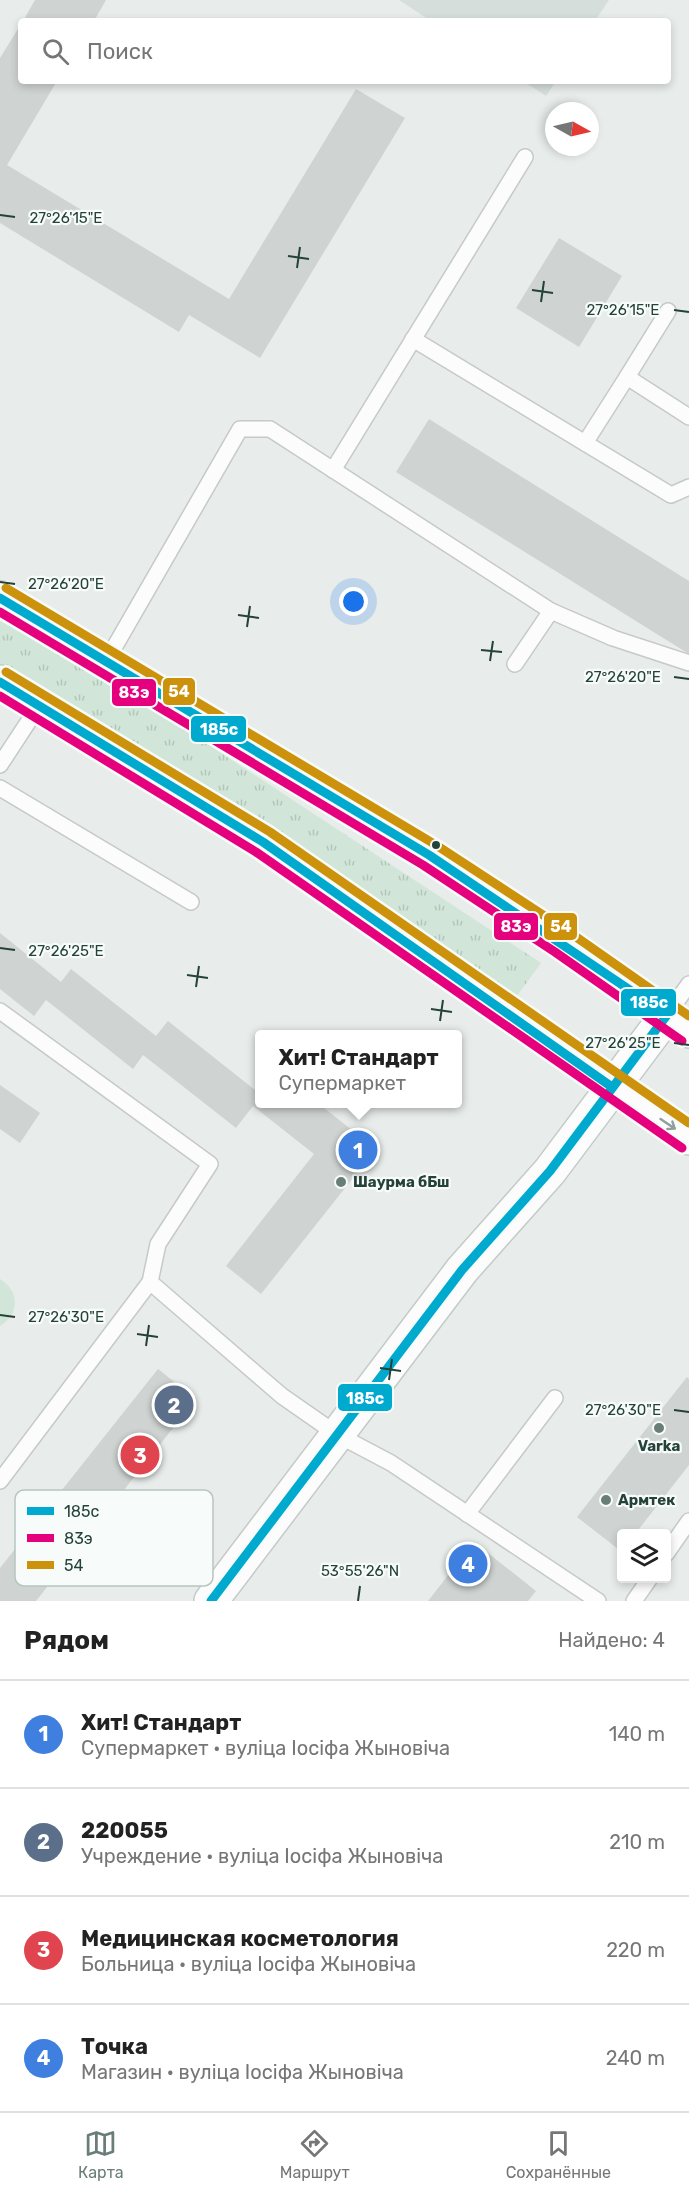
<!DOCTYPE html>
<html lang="ru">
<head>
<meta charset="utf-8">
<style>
  body { margin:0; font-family:Rubik,sans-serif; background:#f6f6f6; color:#222 }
  .controls { position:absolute; right:18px; bottom:18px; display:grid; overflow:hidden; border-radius:6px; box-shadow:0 3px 9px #0003 }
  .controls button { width:54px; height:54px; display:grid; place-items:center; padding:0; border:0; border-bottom:2px solid #e0e0e0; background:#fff; color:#222; font:30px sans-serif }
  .compass { position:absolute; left:545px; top:102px; width:54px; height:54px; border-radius:50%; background:#fff; box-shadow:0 3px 9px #0003; rotate:98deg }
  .you { position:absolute; left:354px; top:602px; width:21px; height:21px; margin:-15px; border:4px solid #fff; border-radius:50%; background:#1a73e8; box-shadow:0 0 0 9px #1a73e833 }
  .badge { display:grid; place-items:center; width:39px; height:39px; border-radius:50%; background:#697e78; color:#fff; font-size:20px; font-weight:700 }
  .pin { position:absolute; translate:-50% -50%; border:3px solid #fff; box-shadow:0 2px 6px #0006 }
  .popup { position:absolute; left:255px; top:1030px; width:207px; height:78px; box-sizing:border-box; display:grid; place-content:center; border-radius:6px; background:#fff; filter:drop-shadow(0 2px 4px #0005); font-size:20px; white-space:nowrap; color:#767676 }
  .popup b { font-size:22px; color:#222 }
  .popup::after { content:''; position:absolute; left:50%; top:100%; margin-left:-12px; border:12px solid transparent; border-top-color:#fff }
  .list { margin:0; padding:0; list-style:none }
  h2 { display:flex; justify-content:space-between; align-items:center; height:78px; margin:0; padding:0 24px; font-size:26px }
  h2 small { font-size:20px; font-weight:400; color:#767676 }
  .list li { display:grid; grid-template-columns:39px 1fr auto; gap:18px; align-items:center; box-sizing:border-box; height:108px; padding:0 24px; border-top:2px solid #e0e0e0 }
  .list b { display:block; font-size:22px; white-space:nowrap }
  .list p { margin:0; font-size:20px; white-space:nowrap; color:#767676 }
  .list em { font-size:20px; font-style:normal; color:#767676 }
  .icon { flex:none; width:33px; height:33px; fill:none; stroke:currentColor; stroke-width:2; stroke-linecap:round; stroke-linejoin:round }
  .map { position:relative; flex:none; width:689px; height:1601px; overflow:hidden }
  .search { position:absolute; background:#fff; box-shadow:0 3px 9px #0003; left:18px; right:18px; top:18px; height:66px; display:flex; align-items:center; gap:15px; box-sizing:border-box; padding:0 21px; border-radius:6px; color:#767676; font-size:22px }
  .sheet { height:510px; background:#fff }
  nav { display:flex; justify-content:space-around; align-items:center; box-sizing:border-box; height:84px; border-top:2px solid #e0e0e0; background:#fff; font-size:16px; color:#767676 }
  nav a { display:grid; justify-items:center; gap:3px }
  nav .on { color:#697e78 }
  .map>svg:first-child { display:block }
  .built { fill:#d6dedb }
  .grass { fill:url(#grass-tufts) }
  .green { fill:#d1e6d8 }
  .building { fill:#cfd4d2 }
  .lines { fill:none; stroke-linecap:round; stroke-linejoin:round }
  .lane-casing { stroke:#c5cac8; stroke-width:18 }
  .secondary-casing { stroke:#c3cbc8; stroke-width:36 }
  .lane { stroke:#fcfcfc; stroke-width:15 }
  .secondary { stroke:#fcfcfc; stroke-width:33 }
  .bus-1-casing { stroke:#f7fbf9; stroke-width:14 }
  .bus-2-casing { stroke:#f7fbf9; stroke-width:14 }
  .bus-3-casing { stroke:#f7fbf9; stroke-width:14 }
  .bus-1 { stroke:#00a9ce; stroke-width:9 }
  .bus-2 { stroke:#e5007d; stroke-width:9 }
  .bus-3 { stroke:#cd920c; stroke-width:9 }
  .oneway { stroke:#909f9b }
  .ticks { fill:none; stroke:#24423a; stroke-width:2 }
  .bus-dot { fill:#24423a; stroke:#f7fbf9; stroke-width:2 }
  .poi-dot { fill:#697e78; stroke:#f7fbf9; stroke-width:2 }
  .labels { text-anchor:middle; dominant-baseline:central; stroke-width:4.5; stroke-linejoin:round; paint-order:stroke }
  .poi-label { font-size:15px; font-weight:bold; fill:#24423a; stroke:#f7fbf9; text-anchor:start }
  .key { fill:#f7fbf9; stroke:#b8c4c0; stroke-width:1.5 }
  .key-label { font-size:16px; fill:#24423a }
  .ticks-label { font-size:15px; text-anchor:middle; fill:#24423a; stroke:#f7fbf9; stroke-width:4.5; stroke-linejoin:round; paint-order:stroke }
  .line-badge { stroke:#f7fbf9; stroke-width:2 }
  .badge-label { font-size:16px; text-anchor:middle; font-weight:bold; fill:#fff }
</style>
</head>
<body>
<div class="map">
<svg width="689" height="1601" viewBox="0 0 689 1601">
  <defs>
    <pattern id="grass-tufts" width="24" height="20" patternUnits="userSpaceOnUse" patternTransform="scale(1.5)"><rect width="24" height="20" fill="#d1e6d8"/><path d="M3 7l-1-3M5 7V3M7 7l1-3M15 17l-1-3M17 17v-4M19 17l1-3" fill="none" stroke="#b3c6ba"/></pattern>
  </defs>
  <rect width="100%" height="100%" fill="#e8edeb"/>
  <g class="built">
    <path d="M399,0H609L595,21H431Z"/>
    <path d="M523,81H556L546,96Z"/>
  </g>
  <path class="grass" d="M0,621L116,684L541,963L517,996L178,771L0,669Z"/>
  <path class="green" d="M0,1279C20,1291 20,1314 0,1326Z"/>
  <g class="building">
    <path d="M35,0H106L94,21H23Z"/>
    <path d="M21,24V81H57L7,165L229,299L356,89L405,118L260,358L189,315L179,332L0,223V58Z"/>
    <path d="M559,238L622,276L579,347L516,308Z"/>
    <path d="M429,419L689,581V654L396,472Z"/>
    <path d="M0,933L61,982L71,969L156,1036L168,1021L259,1093V1104H319L376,1149L261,1294L226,1266L314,1154L253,1106L236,1128L143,1055L133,1069L46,1000L34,1016L0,989Z"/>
    <path d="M0,1085L40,1113L20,1143L0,1129Z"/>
    <path d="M158,1369L196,1399L36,1601H0V1568Z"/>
    <path d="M687,1377L689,1379V1465L635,1534H622V1552L577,1517Z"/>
    <path d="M474,1542L536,1591L528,1601H428Z"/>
  </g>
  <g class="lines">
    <g class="lane-casing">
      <g id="lane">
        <path d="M413,339L671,495L689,487"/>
        <path d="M627,377L668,311"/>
        <path d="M585,443L627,377L689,417"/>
        <path d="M333,470L525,157"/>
        <path d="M107,660L240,429H270L551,611"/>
        <path d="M515,664L551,611L613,638L689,663"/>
        <path d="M0,765L40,704"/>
        <path d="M0,788L191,902"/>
        <path d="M0,1011L210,1164L158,1244L150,1282L282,1396L338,1435L391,1463L598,1601"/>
        <path d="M667,1015L689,984"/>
        <path d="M0,1481L150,1282"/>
        <path d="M467,1514L555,1398"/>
        <path d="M666,1554L689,1521"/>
        <path d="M634,1601L650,1578"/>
      </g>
    </g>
    <g class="secondary-casing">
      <g id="secondary">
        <path d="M0,598L429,855L562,942L689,1031"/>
        <path d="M0,682L263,842L689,1138"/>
        <path d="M211,1601L462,1270L550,1171L667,1015"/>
      </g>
    </g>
    <use href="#lane" class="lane"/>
    <use href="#secondary" class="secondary"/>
    <g class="bus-1-casing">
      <g id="bus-1">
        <path d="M0,598L429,855L667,1015L550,1171L462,1270L211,1601"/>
        <path d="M0,682L263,842L612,1087"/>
      </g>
    </g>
    <g class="bus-2-casing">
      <g id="bus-2">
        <path d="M0,612L423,865L555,952L682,1041"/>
        <path d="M0,696L256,852L682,1148"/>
      </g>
    </g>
    <g class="bus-3-casing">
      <g id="bus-3">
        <path d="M6,588L436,845L569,932L689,1016"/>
        <path d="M6,672L270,832L689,1123"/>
      </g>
    </g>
    <use href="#bus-1" class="bus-1"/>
    <use href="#bus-2" class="bus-2"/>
    <use href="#bus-3" class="bus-3"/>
  </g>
  <defs><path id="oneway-shaft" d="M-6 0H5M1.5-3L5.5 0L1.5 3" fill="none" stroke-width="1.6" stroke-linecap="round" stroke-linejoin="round" transform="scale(1.5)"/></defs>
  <use class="oneway" href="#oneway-shaft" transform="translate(668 1124) rotate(34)"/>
  <path class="ticks" d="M0,215L15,217M288,256L309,259M297,268L300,247M532,290L553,293M541,302L544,281M674,310L689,312M0,582L15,584M238,615L259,618M247,627L250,606M481,650L502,652M490,661L493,641M674,677L689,679M0,948L15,950M187,975L208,978M196,987L199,966M431,1009L452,1012M440,1021L443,1000M674,1043L689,1045M0,1315L15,1317M137,1334L158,1337M146,1346L149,1325M380,1368L401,1371M389,1380L392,1359M674,1410L689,1412M358,1601L360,1586"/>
  <circle class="bus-dot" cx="436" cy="845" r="5"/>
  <g class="poi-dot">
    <circle cx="341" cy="1182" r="6"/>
    <circle cx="659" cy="1428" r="6"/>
    <circle cx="606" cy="1500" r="6"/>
  </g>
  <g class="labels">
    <g class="poi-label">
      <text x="353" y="1182">Шаурма бБш</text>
      <text x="659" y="1446" text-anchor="middle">Varka</text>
      <text x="618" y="1500">Армтек</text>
    </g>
  </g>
  <rect x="15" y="1490" width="198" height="96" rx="9" class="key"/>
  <rect x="27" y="1507" width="27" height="8" fill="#00a9ce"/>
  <rect x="27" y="1534" width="27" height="8" fill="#e5007d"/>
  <rect x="27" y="1561" width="27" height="8" fill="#cd920c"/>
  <g class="key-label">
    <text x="64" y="1517">185с</text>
    <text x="64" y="1544">83э</text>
    <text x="64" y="1571">54</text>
  </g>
  <g class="ticks-label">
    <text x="66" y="223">27°26'15"E</text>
    <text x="623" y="315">27°26'15"E</text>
    <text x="66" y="589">27°26'20"E</text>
    <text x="623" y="682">27°26'20"E</text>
    <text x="66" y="956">27°26'25"E</text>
    <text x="623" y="1048">27°26'25"E</text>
    <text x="66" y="1322">27°26'30"E</text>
    <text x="623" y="1415">27°26'30"E</text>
    <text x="360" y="1576">53°55'26"N</text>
  </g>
  <g class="line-badge">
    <rect x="162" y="677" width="34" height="29" rx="6" fill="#cd920c"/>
    <rect x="111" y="678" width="46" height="29" rx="6" fill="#e5007d"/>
    <rect x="190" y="715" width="57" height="28" rx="6" fill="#00a9ce"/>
    <rect x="493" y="912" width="46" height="29" rx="6" fill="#e5007d"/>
    <rect x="543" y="912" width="35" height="29" rx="6" fill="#cd920c"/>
    <rect x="620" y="988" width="57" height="29" rx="6" fill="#00a9ce"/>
    <rect x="337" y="1383" width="56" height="29" rx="6" fill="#00a9ce"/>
  </g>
  <g class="badge-label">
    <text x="179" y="697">54</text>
    <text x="134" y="698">83э</text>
    <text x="219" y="735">185с</text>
    <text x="516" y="932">83э</text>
    <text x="561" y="932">54</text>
    <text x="649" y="1008">185с</text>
    <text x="365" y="1404">185с</text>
  </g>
</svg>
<div class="controls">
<button><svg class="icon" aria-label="layers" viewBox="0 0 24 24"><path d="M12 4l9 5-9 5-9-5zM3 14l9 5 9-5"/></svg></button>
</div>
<svg class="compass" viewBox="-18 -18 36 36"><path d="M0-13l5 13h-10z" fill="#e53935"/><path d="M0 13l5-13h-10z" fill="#767676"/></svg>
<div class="you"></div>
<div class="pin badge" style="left:358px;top:1150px;background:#3f7fe0">1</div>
<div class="popup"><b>Хит! Стандарт</b>Супермаркет</div>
<div class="pin badge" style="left:174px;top:1405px;background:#5c6f8a">2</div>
<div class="pin badge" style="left:140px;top:1455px;background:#e0444e">3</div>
<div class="pin badge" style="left:468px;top:1564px;background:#3f7fe0">4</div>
<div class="search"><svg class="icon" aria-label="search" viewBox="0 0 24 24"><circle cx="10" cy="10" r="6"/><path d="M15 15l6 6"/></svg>Поиск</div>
</div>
<section class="sheet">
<h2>Рядом<small>Найдено: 4</small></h2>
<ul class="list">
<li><span class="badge" style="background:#3f7fe0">1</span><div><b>Хит! Стандарт</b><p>Супермаркет · вуліца Іосіфа Жыновіча</p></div><em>140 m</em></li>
<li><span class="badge" style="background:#5c6f8a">2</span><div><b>220055</b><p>Учреждение · вуліца Іосіфа Жыновіча</p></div><em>210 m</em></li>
<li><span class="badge" style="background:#e0444e">3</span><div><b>Медицинская косметология</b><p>Больница · вуліца Іосіфа Жыновіча</p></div><em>220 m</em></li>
<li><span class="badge" style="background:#3f7fe0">4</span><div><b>Точка</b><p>Магазин · вуліца Іосіфа Жыновіча</p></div><em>240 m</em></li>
</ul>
</section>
<nav>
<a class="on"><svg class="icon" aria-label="map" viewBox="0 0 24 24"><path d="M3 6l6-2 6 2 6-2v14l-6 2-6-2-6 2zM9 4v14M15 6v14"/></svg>Карта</a>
<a><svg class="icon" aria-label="directions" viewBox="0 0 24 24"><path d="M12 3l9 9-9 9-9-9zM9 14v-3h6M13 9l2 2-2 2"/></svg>Маршрут</a>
<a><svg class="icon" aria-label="saved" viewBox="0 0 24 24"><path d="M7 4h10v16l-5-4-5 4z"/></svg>Сохранённые</a>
</nav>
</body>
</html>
